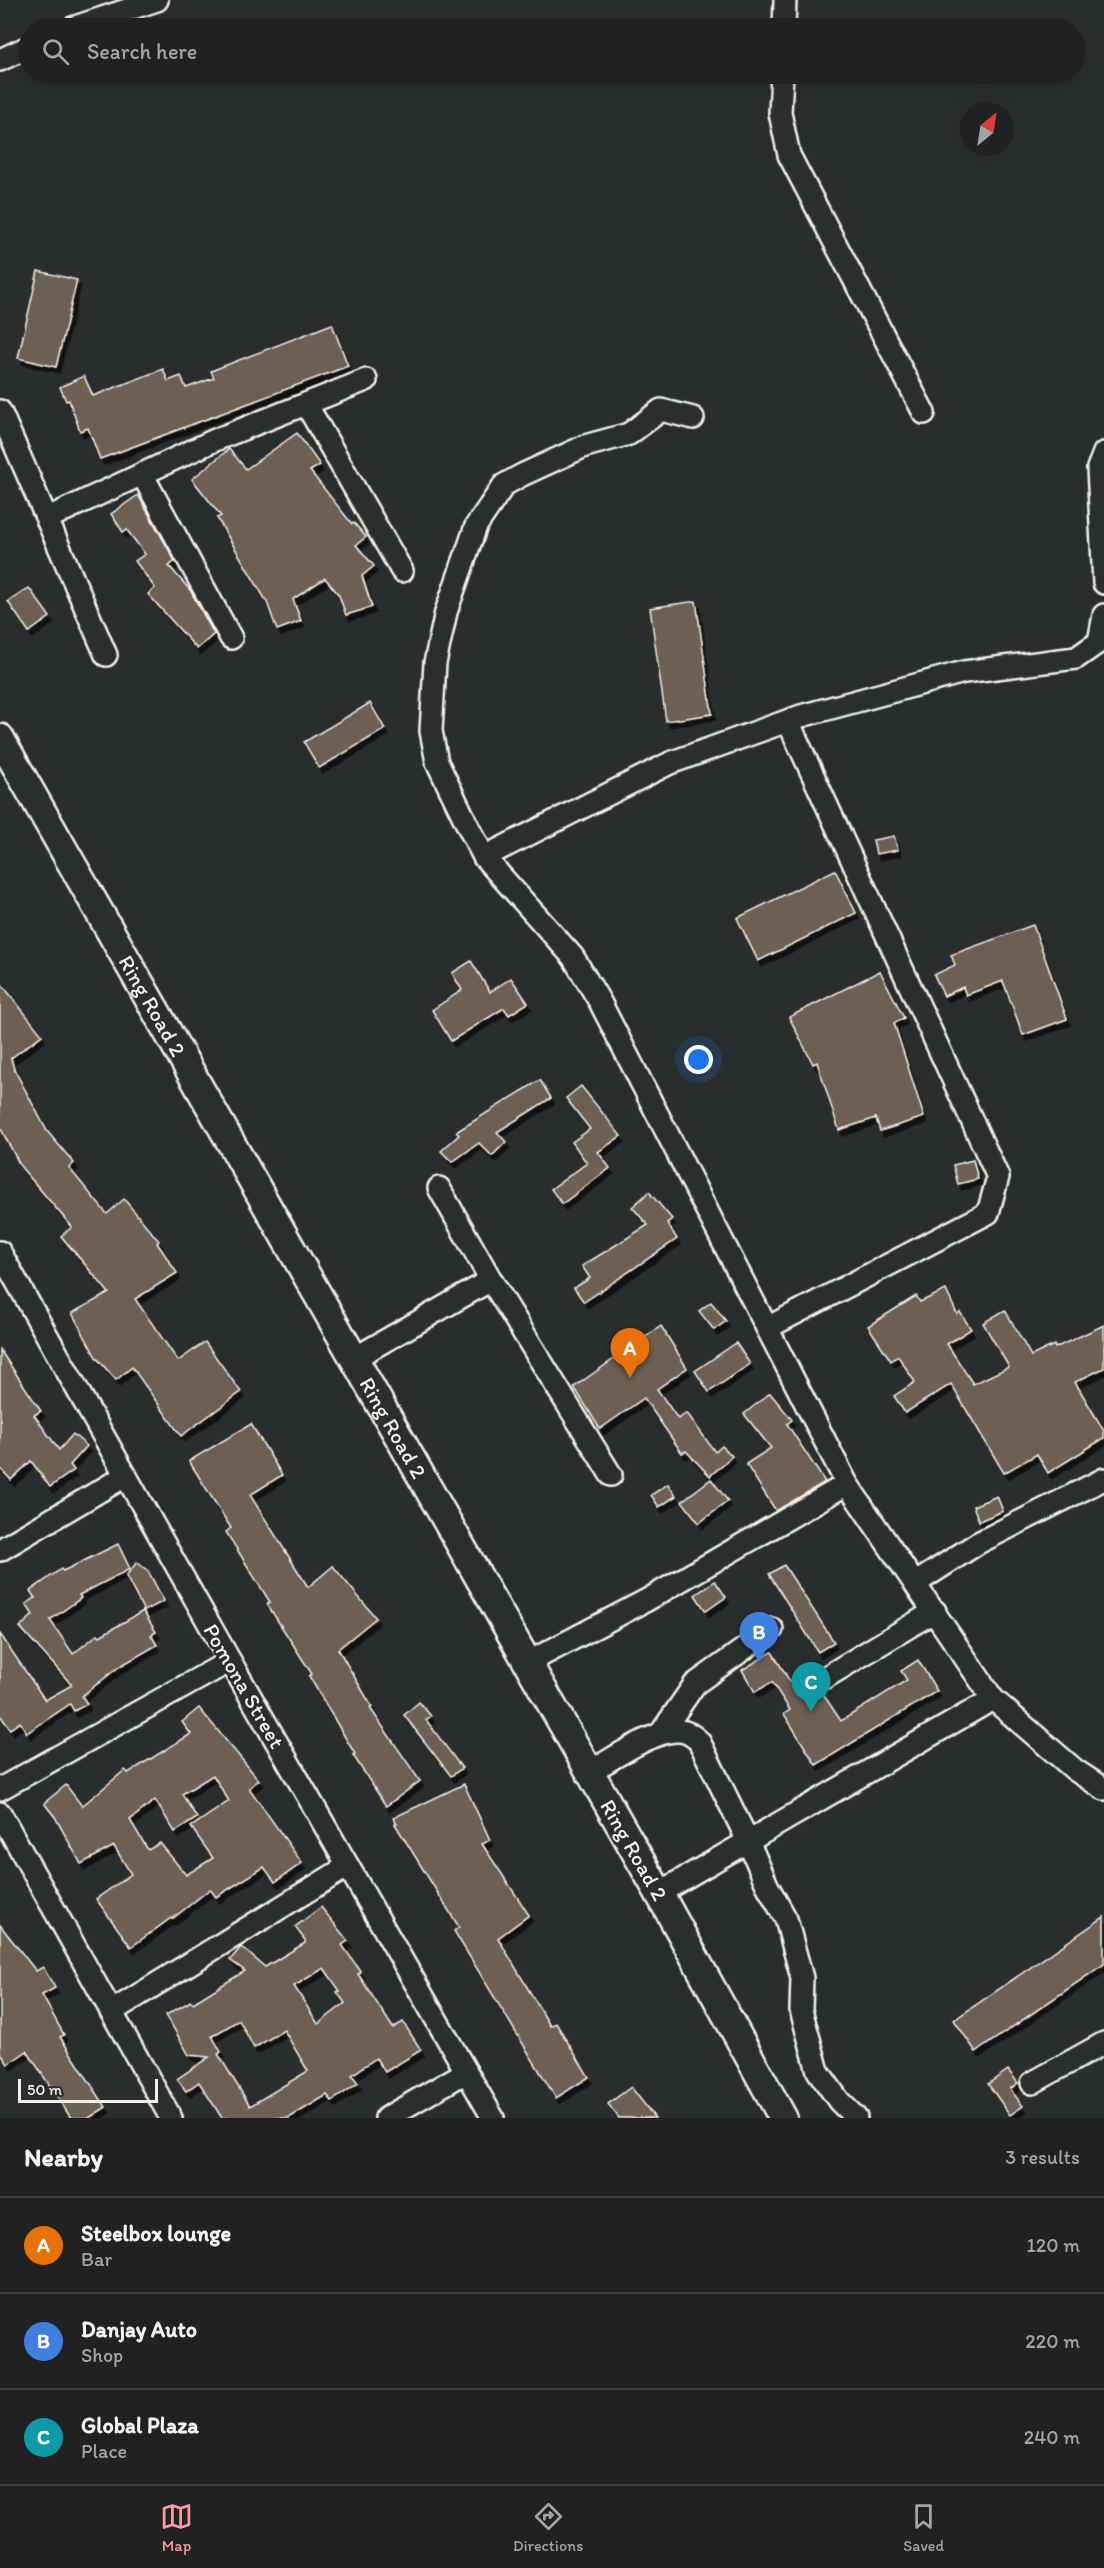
<!DOCTYPE html>
<html lang="en">
<head>
<meta charset="utf-8">
<style>
  body { margin:0; font-family:Itim,sans-serif; background:#2d2f2f; color:#f1f3f6 }
  .compass { position:absolute; left:960px; top:102px; width:54px; height:54px; border-radius:50%; background:#202222; box-shadow:0 6px 24px #0002; rotate:30deg }
  .scale { position:absolute; left:18px; bottom:15px; width:140px; box-sizing:border-box; padding-left:6px; border:3px solid #f4f1e8; border-top:0; font-size:16px; line-height:21px; white-space:nowrap; color:#f4f1e8; -webkit-text-stroke:4px #2a2d2e; paint-order:stroke }
  .you { position:absolute; left:699px; top:1060px; width:21px; height:21px; margin:-15px; border:4px solid #fff; border-radius:50%; background:#1a73e8; box-shadow:0 0 0 9px #1a73e833 }
  .badge { display:grid; place-items:center; width:39px; height:39px; border-radius:50%; background:#ff9aa2; color:#fff; font-size:20px; font-weight:700 }
  .pin { position:absolute; translate:-50% -50px; filter:drop-shadow(0 2px 3px #0008) }
  .pin::after { content:''; position:absolute; top:32px; width:21px; height:18px; background:inherit; clip-path:polygon(0 0,100% 0,50% 100%) }
  .list { margin:0; padding:0; list-style:none }
  h2 { display:flex; justify-content:space-between; align-items:center; height:78px; margin:0; padding:0 24px; font-size:26px }
  h2 small { font-size:20px; font-weight:400; color:#a2a4a5 }
  .list li { display:grid; grid-template-columns:39px 1fr auto; gap:18px; align-items:center; box-sizing:border-box; height:96px; padding:0 24px; border-top:2px solid #3d3f40 }
  .list b { display:block; font-size:22px; white-space:nowrap }
  .list p { margin:0; font-size:20px; white-space:nowrap; color:#a2a4a5 }
  .list em { font-size:20px; font-style:normal; color:#a2a4a5 }
  .icon { flex:none; width:33px; height:33px; fill:none; stroke:currentColor; stroke-width:2; stroke-linecap:round; stroke-linejoin:round }
  .map { position:relative; flex:none; width:1104px; height:2118px; overflow:hidden }
  .search { position:absolute; background:#202222; box-shadow:0 6px 24px #0002; left:18px; right:18px; top:18px; height:66px; display:flex; align-items:center; gap:15px; box-sizing:border-box; padding:0 21px; border-radius:33px; color:#a2a4a5; font-size:22px }
  .sheet { height:366px; background:#202222 }
  nav { display:flex; justify-content:space-around; align-items:center; box-sizing:border-box; height:84px; border-top:2px solid #3d3f40; background:#202222; font-size:16px; color:#a2a4a5 }
  nav a { display:grid; justify-items:center; gap:3px }
  nav .on { color:#ff9aa2 }
  .map>svg:first-child { display:block }
  .building { fill:#6d6053; stroke:#f4f1e8; stroke-width:1.5; fill-rule:evenodd; filter:url(#shadow) }
  .lines { fill:none; stroke-linecap:round; stroke-linejoin:round }
  .minor-casing { stroke:#f4f1e8; stroke-width:26 }
  .major-casing { stroke:#f4f1e8; stroke-width:32 }
  .minor { stroke:#2a2d2e; stroke-width:21 }
  .major { stroke:#2a2d2e; stroke-width:27 }
  .labels { text-anchor:middle; dominant-baseline:central; stroke-width:5; stroke-linejoin:round; paint-order:stroke }
  .street-label { font-size:22px; fill:#f4f1e8; stroke:#2a2d2e }
</style>
</head>
<body>
<div class="map">
<svg width="1104" height="2118" viewBox="0 0 1104 2118">
  <defs>
    <filter id="shadow"><feDropShadow dx="3.5" dy="6" stdDeviation="0" flood-color="#0009"/></filter>
  </defs>
  <rect width="100%" height="100%" fill="#2a2d2e"/>
  <filter id="ink" filterUnits="userSpaceOnUse"><feTurbulence type="fractalNoise" baseFrequency=".0167" numOctaves="2"/><feDisplacementMap in="SourceGraphic" scale="12" xChannelSelector="R" yChannelSelector="G"/><feConvolveMatrix kernelMatrix="1 2 1 2 8 2 1 2 1" color-interpolation-filters="sRGB"/></filter>
  <g filter="url(#ink)">
    <g class="building">
      <path d="M38,271L77,280L56,367L18,358Z"/>
      <path d="M332,324L348,366L100,459L88,428L80,431L69,400L66,401L60,387L84,376L93,396L163,369L168,381L181,376L186,388L214,378L211,371Z"/>
      <path d="M297,433L320,465L310,471L352,524L354,523L366,537L356,545L374,566L362,576L372,607L346,615L339,595L325,578L293,599L301,621L277,630L267,602L217,518L221,516L192,479L229,449L246,469Z"/>
      <path d="M138,495L175,561L169,566L190,590L214,634L197,649L148,594L155,588L135,561L145,554L127,530L123,532L111,514Z"/>
      <path d="M29,588L50,617L29,632L8,602Z"/>
      <path d="M696,601L712,714L666,721L650,608Z"/>
      <path d="M370,703L385,729L319,768L304,742Z"/>
      <path d="M894,836L898,850L876,854L873,840Z"/>
      <path d="M835,870L856,913L758,961L737,918Z"/>
      <path d="M1033,925L1067,1019L1023,1035L1003,981L966,995L963,987L944,996L934,975L955,965L951,955Z"/>
      <path d="M471,961L490,992L511,978L528,1003L509,1015L504,1008L451,1041L432,1010L462,990L452,973Z"/>
      <path d="M880,971L904,1018L894,1023L924,1117L880,1131L876,1118L839,1130L817,1062L813,1064L789,1017Z"/>
      <path d="M0,982L42,1035L11,1058L14,1069L47,1131L74,1163L69,1168L107,1214L124,1199L159,1241L157,1243L177,1273L135,1299L178,1361L205,1342L241,1392L181,1436L132,1367L116,1380L96,1357L72,1313L109,1293L61,1236L72,1227L21,1167L0,1127Z"/>
      <path d="M540,1080L551,1098L497,1132L506,1142L492,1156L479,1143L452,1162L441,1151L459,1135L456,1132Z"/>
      <path d="M581,1086L621,1136L598,1152L610,1168L562,1204L551,1189L587,1163L572,1142L590,1129L566,1098Z"/>
      <path d="M973,1160L978,1179L958,1184L953,1165Z"/>
      <path d="M649,1192L672,1219L667,1223L677,1239L584,1302L574,1288L590,1278L582,1266L648,1225L632,1207Z"/>
      <path d="M946,1290L957,1314L960,1312L971,1329L947,1344L973,1384L1009,1367L983,1323L1005,1310L1031,1356L1054,1345L1055,1348L1104,1325V1368L1075,1382L1104,1431V1438L1048,1473L1037,1454L1004,1473L951,1384L905,1413L894,1396L915,1382L898,1356L891,1361L868,1326L916,1296L920,1302Z"/>
      <path d="M711,1302L726,1321L714,1330L699,1311Z"/>
      <path d="M661,1326L687,1368L657,1389L678,1419L687,1413L715,1452L722,1446L732,1456L710,1476L686,1451L682,1453L644,1398L600,1429L574,1387Z"/>
      <path d="M736,1343L750,1364L709,1392L695,1371Z"/>
      <path d="M0,1350L41,1411L34,1415L59,1450L73,1434L87,1446L70,1465L74,1470L50,1487L31,1461L11,1480L0,1468Z"/>
      <path d="M770,1393L792,1420L787,1424L825,1482L776,1511L746,1464L771,1448L744,1414Z"/>
      <path d="M251,1424L282,1475L250,1495L308,1587L333,1566L376,1618L338,1649L372,1707L370,1708L420,1781L386,1806L353,1755L355,1754L309,1676L312,1674L267,1604L270,1602L226,1532L231,1528L189,1461Z"/>
      <path d="M711,1479L728,1501L699,1523L682,1501Z"/>
      <path d="M668,1484L676,1496L659,1507L651,1495Z"/>
      <path d="M997,1496L1003,1511L979,1521L973,1506Z"/>
      <path d="M118,1544L130,1569L79,1595L81,1598L50,1620L73,1654L98,1634L100,1636L143,1611L156,1632L151,1635L157,1645L120,1666L82,1696L87,1704L74,1711L70,1704L27,1733L20,1722L10,1729L0,1715V1634L45,1700L72,1685L20,1627L33,1615L26,1604L35,1598L30,1591L61,1569L63,1571Z"/>
      <path d="M137,1562L148,1571L164,1601L144,1611L126,1576Z"/>
      <path d="M784,1565L834,1642L818,1652L769,1574Z"/>
      <path d="M715,1581L726,1597L706,1611L695,1595Z"/>
      <path d="M772,1652L797,1693L815,1682L841,1721L907,1680L901,1671L918,1660L937,1691L816,1765L784,1714L790,1710L772,1682L755,1692L742,1670Z"/>
      <path d="M419,1702L431,1716L426,1720L462,1768L451,1776L404,1715Z"/>
      <path d="M199,1708L259,1780L249,1788L302,1863L275,1882L264,1867L216,1897L210,1889L172,1919L171,1918L131,1947L96,1899L131,1874L114,1846L81,1864L55,1817L44,1803L66,1785L82,1806L125,1770L128,1773L191,1734L182,1722ZM213,1775L229,1801L191,1827L213,1858L186,1875L160,1843L148,1850L130,1820L155,1800L175,1832L197,1818L182,1794Z"/>
      <path d="M464,1784L490,1840L482,1844L529,1915L498,1938L550,2026L556,2023L589,2077L556,2098L454,1931L459,1927L395,1824L397,1823L393,1818Z"/>
      <path d="M321,1907L348,1941L342,1945L361,1972L358,1974L393,2028L403,2022L421,2050L385,2072L376,2058L352,2075L358,2083L332,2101L327,2095L289,2118H222L199,2082L186,2091L177,2079L209,2057L189,2055L166,2015L191,2001L193,2003L245,1971L230,1960L241,1947L265,1967L305,1943V1940L295,1927ZM324,1968L340,1991L337,1992L345,2003L318,2024L294,1986ZM239,2020L254,2048L284,2030L308,2071L250,2106L218,2054L221,2052L212,2036Z"/>
      <path d="M1104,1917V1964L976,2052L954,2020Z"/>
      <path d="M0,1925L36,1971L43,1967L55,1988L42,1995L64,2035L60,2037L106,2107L89,2118H71L27,2051L8,2064L0,2052Z"/>
      <path d="M1008,2070L1018,2083L1010,2089L1023,2106L1010,2115L988,2084Z"/>
      <path d="M631,2087L655,2118H619L608,2104Z"/>
    </g>
    <g class="lines">
      <g class="minor-casing">
        <g id="minor">
          <path d="M72,28L157,0"/>
          <path d="M784,28L785,0"/>
          <path d="M0,60L28,47"/>
          <path d="M782,74L780,113L789,155L924,413"/>
          <path d="M306,404L402,571"/>
          <path d="M0,411L106,655"/>
          <path d="M693,418L661,410L629,434L585,446L522,475L504,485L476,526L446,612L435,663L431,731L437,762L469,828L484,857L573,957L600,1002L847,1484L993,1699L1075,1770L1104,1789"/>
          <path d="M1104,453L1098,468L1104,583"/>
          <path d="M142,474L231,638"/>
          <path d="M48,518L215,440L366,380"/>
          <path d="M484,857L670,763L801,716L964,672L1076,658L1099,642L1104,615"/>
          <path d="M439,1188L491,1280"/>
          <path d="M0,1252L230,1661L493,2118"/>
          <path d="M767,1328L988,1213L998,1177L788,721"/>
          <path d="M353,1359L491,1280L611,1475"/>
          <path d="M0,1550L125,1476"/>
          <path d="M916,1583L978,1543L1104,1479"/>
          <path d="M527,1663L647,1600L847,1484"/>
          <path d="M826,1677L935,1611"/>
          <path d="M661,1733L695,1684L772,1629"/>
          <path d="M589,1772C612,1760 653,1730 678,1731C687,1731 692,1735 699,1741L748,1841L767,1885L786,1919L802,1978L801,2010L818,2071L839,2101L856,2118"/>
          <path d="M0,1789L230,1661"/>
          <path d="M0,1813L171,2118"/>
          <path d="M659,1893L993,1699"/>
          <path d="M111,2012L348,1866"/>
          <path d="M1032,2083L1104,2043"/>
          <path d="M386,2118L466,2072"/>
        </g>
      </g>
      <g class="major-casing">
        <g id="major">
          <path id="s1" d="M0,738L659,1893L783,2118"/>
        </g>
      </g>
      <use href="#minor" class="minor"/>
      <use href="#major" class="major"/>
    </g>
  </g>
  <g class="labels">
    <g class="street-label">
      <text stroke="none"><textPath href="#s1" startOffset="308">Ring Road 2</textPath></text>
      <text stroke="none"><textPath href="#s1" startOffset="794">Ring Road 2</textPath></text>
      <text transform="translate(244 1686) rotate(60)">Pomona Street</text>
      <text stroke="none"><textPath href="#s1" startOffset="1280">Ring Road 2</textPath></text>
    </g>
  </g>
</svg>
<svg class="compass" viewBox="-18 -18 36 36"><path d="M0-13l5 13h-10z" fill="#e53935"/><path d="M0 13l5-13h-10z" fill="#a2a4a5"/></svg>
<div class="scale">50 m</div>
<div class="you"></div>
<div class="pin badge" style="left:630px;top:1378px;background:#e8710a">A</div>
<div class="pin badge" style="left:759px;top:1662px;background:#3f7fe0">B</div>
<div class="pin badge" style="left:811px;top:1712px;background:#0f9aa8">C</div>
<div class="search"><svg class="icon" aria-label="search" viewBox="0 0 24 24"><circle cx="10" cy="10" r="6"/><path d="M15 15l6 6"/></svg>Search here</div>
</div>
<section class="sheet">
<h2>Nearby<small>3 results</small></h2>
<ul class="list">
<li><span class="badge" style="background:#e8710a">A</span><div><b>Steelbox lounge</b><p>Bar</p></div><em>120 m</em></li>
<li><span class="badge" style="background:#3f7fe0">B</span><div><b>Danjay Auto</b><p>Shop</p></div><em>220 m</em></li>
<li><span class="badge" style="background:#0f9aa8">C</span><div><b>Global Plaza</b><p>Place</p></div><em>240 m</em></li>
</ul>
</section>
<nav>
<a class="on"><svg class="icon" aria-label="map" viewBox="0 0 24 24"><path d="M3 6l6-2 6 2 6-2v14l-6 2-6-2-6 2zM9 4v14M15 6v14"/></svg>Map</a>
<a><svg class="icon" aria-label="directions" viewBox="0 0 24 24"><path d="M12 3l9 9-9 9-9-9zM9 14v-3h6M13 9l2 2-2 2"/></svg>Directions</a>
<a><svg class="icon" aria-label="saved" viewBox="0 0 24 24"><path d="M7 4h10v16l-5-4-5 4z"/></svg>Saved</a>
</nav>
</body>
</html>
